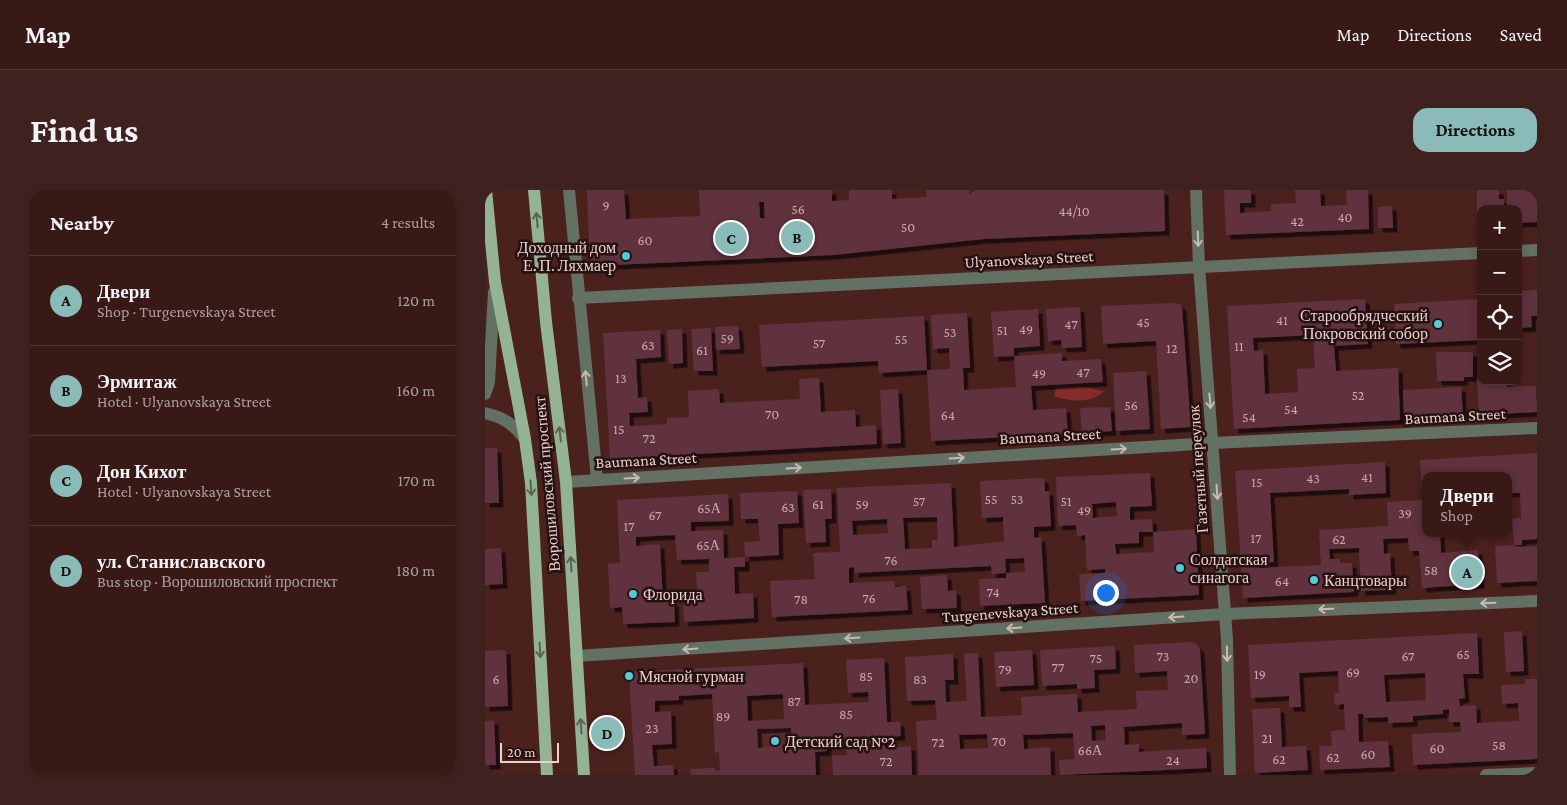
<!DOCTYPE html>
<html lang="en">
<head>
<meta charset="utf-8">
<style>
  body { margin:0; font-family:"Crimson Pro",serif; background:#3f221f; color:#f1f3f6 }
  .controls { position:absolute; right:15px; top:15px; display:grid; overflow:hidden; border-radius:10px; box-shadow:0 2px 8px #0003 }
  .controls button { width:45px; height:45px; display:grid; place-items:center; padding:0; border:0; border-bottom:1px solid #523835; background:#381916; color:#f1f3f6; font:25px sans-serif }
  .scale { position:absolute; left:15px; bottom:12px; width:59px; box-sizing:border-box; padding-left:5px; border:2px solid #edd0cd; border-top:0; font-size:14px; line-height:18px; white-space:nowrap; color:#edd0cd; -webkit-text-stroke:4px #241110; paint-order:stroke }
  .you { position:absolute; left:620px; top:402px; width:18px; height:18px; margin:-12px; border:4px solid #fff; border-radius:50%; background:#1a73e8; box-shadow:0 0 0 8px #1a73e833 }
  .badge { display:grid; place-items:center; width:32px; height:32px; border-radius:50%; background:#8bbbb9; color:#111; font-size:16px; font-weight:700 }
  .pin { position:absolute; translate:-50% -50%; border:2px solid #fff; box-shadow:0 1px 5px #0006 }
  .popup { position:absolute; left:937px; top:282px; width:90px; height:65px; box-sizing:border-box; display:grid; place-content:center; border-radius:10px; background:#381916; filter:drop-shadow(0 1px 4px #0005); font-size:16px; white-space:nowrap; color:#aba0a1 }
  .popup b { font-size:19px; color:#f1f3f6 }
  .popup::after { content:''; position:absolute; left:50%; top:100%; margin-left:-10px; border:10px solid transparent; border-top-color:#381916 }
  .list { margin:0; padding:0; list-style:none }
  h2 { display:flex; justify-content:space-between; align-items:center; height:65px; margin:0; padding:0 20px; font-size:21px }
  h2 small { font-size:16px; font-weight:400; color:#aba0a1 }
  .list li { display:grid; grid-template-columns:32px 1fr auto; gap:15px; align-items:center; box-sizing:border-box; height:90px; padding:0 20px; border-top:1px solid #523835 }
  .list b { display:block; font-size:19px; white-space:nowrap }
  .list p { margin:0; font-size:16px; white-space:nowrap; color:#aba0a1 }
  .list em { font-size:16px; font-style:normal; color:#aba0a1 }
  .icon { flex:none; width:28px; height:28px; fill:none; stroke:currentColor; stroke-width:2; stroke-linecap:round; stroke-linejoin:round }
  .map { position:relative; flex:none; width:1052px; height:585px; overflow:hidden; border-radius:15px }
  header { display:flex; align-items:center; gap:30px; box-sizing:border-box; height:70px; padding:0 25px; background:#381916; border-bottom:1px solid #523835 }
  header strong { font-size:24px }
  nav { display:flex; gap:28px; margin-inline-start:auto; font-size:18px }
  .intro { display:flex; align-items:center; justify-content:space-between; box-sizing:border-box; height:120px; padding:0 30px }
  h1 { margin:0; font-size:35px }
  .button { padding:12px 22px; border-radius:15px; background:#8bbbb9; color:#111; font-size:18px; font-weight:700 }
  main { display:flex; gap:30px; padding:0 30px }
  aside { flex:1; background:#381916; border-radius:15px; box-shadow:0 2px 8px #0003 }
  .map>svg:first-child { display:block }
  .built { fill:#5b2a28 }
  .green { fill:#842c29 }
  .building { fill:#5f333d; fill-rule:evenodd; filter:url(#shadow) }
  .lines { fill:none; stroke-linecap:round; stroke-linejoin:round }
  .minor { stroke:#627162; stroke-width:12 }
  .major { stroke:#94b394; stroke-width:12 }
  .oneway { stroke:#5c6252 }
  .oneway2 { stroke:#cab8b2 }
  .poi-dot { fill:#52cbd8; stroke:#241110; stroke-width:2 }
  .labels { text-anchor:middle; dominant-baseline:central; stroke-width:5; stroke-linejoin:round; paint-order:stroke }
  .number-label { font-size:14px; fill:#caa9a9 }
  .poi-label { font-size:16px; fill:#edd0cd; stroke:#241110; text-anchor:start }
  .street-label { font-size:16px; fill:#edd0cd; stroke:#241110 }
</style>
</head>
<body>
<header>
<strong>Map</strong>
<nav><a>Map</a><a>Directions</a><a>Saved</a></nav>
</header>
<div class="intro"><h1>Find us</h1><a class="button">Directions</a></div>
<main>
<aside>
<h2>Nearby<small>4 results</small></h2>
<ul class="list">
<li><span class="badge">A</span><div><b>Двери</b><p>Shop · Turgenevskaya Street</p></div><em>120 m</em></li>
<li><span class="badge">B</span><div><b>Эрмитаж</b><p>Hotel · Ulyanovskaya Street</p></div><em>160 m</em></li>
<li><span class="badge">C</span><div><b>Дон Кихот</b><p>Hotel · Ulyanovskaya Street</p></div><em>170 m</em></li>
<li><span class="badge">D</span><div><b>ул. Станиславского</b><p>Bus stop · Ворошиловский проспект</p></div><em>180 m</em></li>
</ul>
</aside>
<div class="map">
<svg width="1052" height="585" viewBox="0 0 1052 585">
  <defs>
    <filter id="shadow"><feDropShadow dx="4.5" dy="4.5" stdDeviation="0" flood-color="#0009"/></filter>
  </defs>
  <rect width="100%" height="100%" fill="#4b211e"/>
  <path class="built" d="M306,538L331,585H252L250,540Z"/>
  <path class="green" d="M596,196L619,201C606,214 585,212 569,206L571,198Z"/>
  <g class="building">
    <path d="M102,0H139L141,29L215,26L214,0H347V11L364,10V0H407V9L442,7L441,0H484V5L491,0H679L680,41L499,49L349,65L105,76ZM274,12H279L280,28H275Z"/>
    <path d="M739,0H766V13H755V23L786,21V14L811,13L810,0H835L836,16L862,15L861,0H883L884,39L741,45Z"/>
    <path d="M992,0H1014V9H1019V19H996V34L992,35Z"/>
    <path d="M1022,0H1052V32L1033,33V19H1022Z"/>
    <path d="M907,16L908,38H893V17Z"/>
    <path d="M1052,100V126H1046L1047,137L1033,138V101Z"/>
    <path d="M880,109L883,154L849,156L851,181L913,178L915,230L749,239L742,116ZM828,145L830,178L812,179L813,202L780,204L778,160L769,161L768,148Z"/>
    <path d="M995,109L996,150L911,154L909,114Z"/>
    <path d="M688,113L695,114L697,118L706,237L676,239L671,151L618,154L616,116Z"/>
    <path d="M595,117L597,157L577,158L576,150L563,151L561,119Z"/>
    <path d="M553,119L555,156L529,158V166L509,167L506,122Z"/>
    <path d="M482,123L485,178H478L479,200L531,197L529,166L577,163V171L616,169L618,192L546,196L548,220L581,218L583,244L446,251L442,180L465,179L464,158L448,159L446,125Z"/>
    <path d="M439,126L442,180L394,183L393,171L277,177L274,135Z"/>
    <path d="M253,136L255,159L231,160L230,137Z"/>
    <path d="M226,138L228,181H209L206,139Z"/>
    <path d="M197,139L198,173L184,174L182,140Z"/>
    <path d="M175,140L176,167L151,169L153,208L162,207L163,222L144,223L145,236L182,234V228L204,227L203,201L234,199L235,213L315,209L314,189L334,188L336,222L370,220L371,237L391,235L392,254L125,269L118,143Z"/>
    <path d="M951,162H988V187H979V191H952Z"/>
    <path d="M661,181L665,239L631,241L628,183Z"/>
    <path d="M992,187H996V191H1022V197L1051,196L1052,222L994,225Z"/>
    <path d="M976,197L978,226L919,229L918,200Z"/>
    <path d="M413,199L416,253L398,254L395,200Z"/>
    <path d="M625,217L627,241L597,243L595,218Z"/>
    <path d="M0,258H12L14,313H0Z"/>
    <path d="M1052,263V349L1037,350V355H1029L1027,329L1036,328L1035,303H1023V286H941V301H937L935,270Z"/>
    <path d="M900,272L901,303L864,305V299L785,303L789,372L775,373V378L836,375L834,340L903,336L902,312L937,310L941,343H955L956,363L993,360L995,394L937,398L934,361H924L923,348L898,349L899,364L905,363L907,400L876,401L874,358L844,359L845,369H855V373H867L869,402L758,408L750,281Z"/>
    <path d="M665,283L667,316L645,317V330L667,329L668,342H654V353L630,354L631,364L669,362L668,342L711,339L714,405L596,411L594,384L620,383V379L602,380L600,345L592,346L591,335L573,336L571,287ZM631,312L632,326L608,328L607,314Z"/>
    <path d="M559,288L560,301H564L566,336L549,337V348L556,347L560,413L495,416L494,389L521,388V383L540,382L539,368L520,369L521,383L507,384L506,376L369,383V377L364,378V393L409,391L410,397L421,396L423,420L287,427L285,391L330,389L328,363L355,362L352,298L466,293L469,357L519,351L518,327L497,328L495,291ZM452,327L453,350H447V358L420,359L418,328ZM402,329L403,343L368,345L367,331Z"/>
    <path d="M346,299L347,329H340L341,352L321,353L318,300Z"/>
    <path d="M312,301L314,333L293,334L294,365L260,367L259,352L275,351L273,329H256L255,303Z"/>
    <path d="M243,304L244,331L206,332V341L238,340L239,368L260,367V377H249L250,404L268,403L269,428L199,432L198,415H213L211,382H224V369L192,370L190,345L151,347V356L175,354L178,412H189L190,432L138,434L137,417L125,418L123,374L135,373L132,310Z"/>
    <path d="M1029,355V357L1052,356V391L1012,393L1010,356Z"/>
    <path d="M16,358L18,394L0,395V359Z"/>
    <path d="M462,385L463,401L471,400L472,418L437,419L435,387Z"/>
    <path d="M1037,441L1039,481L1021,482L1019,442Z"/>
    <path d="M992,443L994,484H978L980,508L974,509L975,516L991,515L992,533L1034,531L1033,513L1017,514L1016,495L1040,494V489H1052V569L928,575L927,544L976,542L975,532H964V519L958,520V524L928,526V532L903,533V527L879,528L878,524H873L874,552L903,551L905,577L835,580L834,556H847L846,541L860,540L859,514L850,515L849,503H854L853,481L814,483L816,517H804V506L766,508L763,455ZM940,483L941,510L901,512L899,485Z"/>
    <path d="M705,452L711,454L715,459L720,544L697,545V533L639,537L640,555L654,554V562L721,558L722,578L575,585L574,570L590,569L588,543L538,545L539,559L565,557L566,585H434L431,531L452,530L450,510L422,511L420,467L468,464L469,490H460L461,512L482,511L479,464L493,463L496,527L537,525L536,507L592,504L593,522L652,519L651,501L683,500L682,481L650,483L649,455ZM620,535L621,550L607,551L606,536ZM502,544L503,558L475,559L474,545Z"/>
    <path d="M630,456L631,479L609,480L610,498L592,499V494L557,496L555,460Z"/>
    <path d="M21,460L23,516L0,517V461Z"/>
    <path d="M547,460L549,495L511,497L509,462Z"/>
    <path d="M399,468L402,532H415L416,546L400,547V558L426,556L427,585H348L347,565H362L361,554L342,555V561L330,562L331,585H206L205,579L230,578L231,581L235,580L234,562L230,563L227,504L194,506V510L170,511V522L186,521L187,554L167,555L169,576L188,575L189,585H150L144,482L318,473L320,515L384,512L383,502L363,503L361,470ZM298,504L299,529L263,531L262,506ZM306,538L307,556L273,558L272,539Z"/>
    <path d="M795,518L797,557L821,556L823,580L770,583L767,519Z"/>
    <path d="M9,530L11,575H0V531Z"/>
  </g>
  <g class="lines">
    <g class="minor">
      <path d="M84,0L112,289"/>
      <path d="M711,0L714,76L742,450L745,585"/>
      <path d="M1033,61L1052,60"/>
      <path d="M93,108L996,63"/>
      <path d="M0,204L4,192L9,102"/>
      <path d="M0,223C19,227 29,235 40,249"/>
      <path d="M81,292L728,253L1052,238"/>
      <path d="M91,466L740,424L1052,411"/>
      <path d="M1001,585L1052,583"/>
    </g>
    <g class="major">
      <path d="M1,0L10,92L40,249L46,293L62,585"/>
      <path d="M49,0L61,132L81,292L99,585"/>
    </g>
  </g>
  <defs><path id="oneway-shaft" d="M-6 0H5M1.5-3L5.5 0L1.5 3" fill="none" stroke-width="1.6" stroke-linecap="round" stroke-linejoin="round" transform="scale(1.25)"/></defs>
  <g class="oneway">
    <use href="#oneway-shaft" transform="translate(52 30) rotate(-95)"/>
    <use href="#oneway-shaft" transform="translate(75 244) rotate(-97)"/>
    <use href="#oneway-shaft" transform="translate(46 298) rotate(86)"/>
    <use href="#oneway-shaft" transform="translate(86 374) rotate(-93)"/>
    <use href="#oneway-shaft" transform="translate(55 460) rotate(87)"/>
    <use href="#oneway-shaft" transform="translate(96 536) rotate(-94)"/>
  </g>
  <g class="oneway2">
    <use href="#oneway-shaft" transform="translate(713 49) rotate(88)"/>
    <use href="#oneway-shaft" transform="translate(101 188) rotate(-96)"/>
    <use href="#oneway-shaft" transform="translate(725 211) rotate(85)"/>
    <use href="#oneway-shaft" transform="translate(634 259) rotate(-3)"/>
    <use href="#oneway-shaft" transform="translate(472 268) rotate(-3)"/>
    <use href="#oneway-shaft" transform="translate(309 278) rotate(-3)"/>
    <use href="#oneway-shaft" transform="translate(147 288) rotate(-3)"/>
    <use href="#oneway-shaft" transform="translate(732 302) rotate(86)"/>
    <use href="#oneway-shaft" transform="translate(1003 413) rotate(178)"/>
    <use href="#oneway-shaft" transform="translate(841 419) rotate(178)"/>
    <use href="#oneway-shaft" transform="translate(691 427) rotate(176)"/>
    <use href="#oneway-shaft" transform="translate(529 438) rotate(176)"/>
    <use href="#oneway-shaft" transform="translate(367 448) rotate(176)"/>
    <use href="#oneway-shaft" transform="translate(205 459) rotate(176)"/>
    <use href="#oneway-shaft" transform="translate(742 464) rotate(89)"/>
  </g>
  <g class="poi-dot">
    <circle cx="141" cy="66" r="5"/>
    <circle cx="953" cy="134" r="5"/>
    <circle cx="695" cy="378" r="5"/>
    <circle cx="829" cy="390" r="5"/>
    <circle cx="148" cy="404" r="5"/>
    <circle cx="144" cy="486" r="5"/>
    <circle cx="290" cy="551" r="5"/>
  </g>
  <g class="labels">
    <g class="number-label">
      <text x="121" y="15">9</text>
      <text x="313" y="19">56</text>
      <text x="589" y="21">44/10</text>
      <text x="860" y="27">40</text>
      <text x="812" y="31">42</text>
      <text x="423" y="37">50</text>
      <text x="160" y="50">60</text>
      <text x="797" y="130">41</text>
      <text x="658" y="132">45</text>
      <text x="586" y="134">47</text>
      <text x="541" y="139">49</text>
      <text x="517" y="140">51</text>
      <text x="465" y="142">53</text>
      <text x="242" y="148">59</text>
      <text x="416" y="149">55</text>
      <text x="334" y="153">57</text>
      <text x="163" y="155">63</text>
      <text x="754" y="156">11</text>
      <text x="687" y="158">12</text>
      <text x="217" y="160">61</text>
      <text x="598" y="182">47</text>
      <text x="554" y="183">49</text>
      <text x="136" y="188">13</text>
      <text x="873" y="205">52</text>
      <text x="646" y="215">56</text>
      <text x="806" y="219">54</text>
      <text x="287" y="224">70</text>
      <text x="463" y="225">64</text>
      <text x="764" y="227">54</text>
      <text x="134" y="239">15</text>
      <text x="164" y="248">72</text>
      <text x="882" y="287">41</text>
      <text x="828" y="288">43</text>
      <text x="772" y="292">15</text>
      <text x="506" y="309">55</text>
      <text x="532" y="309">53</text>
      <text x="434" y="311">57</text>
      <text x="581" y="311">51</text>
      <text x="333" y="314">61</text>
      <text x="377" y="314">59</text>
      <text x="303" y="317">63</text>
      <text x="224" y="318">65А</text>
      <text x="599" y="320">49</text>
      <text x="920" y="323">39</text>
      <text x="170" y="325">67</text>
      <text x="144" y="336">17</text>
      <text x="771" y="348">17</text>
      <text x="854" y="349">62</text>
      <text x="223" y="355">65А</text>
      <text x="406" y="370">76</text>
      <text x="946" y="380">58</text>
      <text x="797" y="391">64</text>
      <text x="508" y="402">74</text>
      <text x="384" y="408">76</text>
      <text x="316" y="409">78</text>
      <text x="978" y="464">65</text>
      <text x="678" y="466">73</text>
      <text x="923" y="466">67</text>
      <text x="611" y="468">75</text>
      <text x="573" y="477">77</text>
      <text x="520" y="479">79</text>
      <text x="868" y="482">69</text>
      <text x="775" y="484">19</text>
      <text x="381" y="486">85</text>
      <text x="706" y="488">20</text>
      <text x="11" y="489">6</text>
      <text x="435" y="489">83</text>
      <text x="309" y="511">87</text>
      <text x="361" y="524">85</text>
      <text x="238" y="526">89</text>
      <text x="167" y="538">23</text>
      <text x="782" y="548">21</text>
      <text x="514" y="551">70</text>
      <text x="453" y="552">72</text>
      <text x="1014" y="555">58</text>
      <text x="952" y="558">60</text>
      <text x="605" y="560">66А</text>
      <text x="883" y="564">60</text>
      <text x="848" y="567">62</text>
      <text x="794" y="569">62</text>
      <text x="688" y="570">24</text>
      <text x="401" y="571">72</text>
    </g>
    <g class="poi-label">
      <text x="131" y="57" text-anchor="end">Доходный дом<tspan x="131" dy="18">Е. П. Ляхмаер</tspan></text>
      <text x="943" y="125" text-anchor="end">Старообрядческий<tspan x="943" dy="18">Покровский собор</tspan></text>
      <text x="705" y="369">Солдатская<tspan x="705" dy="18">синагога</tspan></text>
      <text x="839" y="390">Канцтовары</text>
      <text x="158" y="404">Флорида</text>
      <text x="154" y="486">Мясной гурман</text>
      <text x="300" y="551">Детский сад №2</text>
    </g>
    <g class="street-label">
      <text transform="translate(544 69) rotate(-3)">Ulyanovskaya Street</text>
      <text transform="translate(970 226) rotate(-3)">Baumana Street</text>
      <text transform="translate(565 246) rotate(-3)">Baumana Street</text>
      <text transform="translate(161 270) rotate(-3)">Baumana Street</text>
      <text transform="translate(713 279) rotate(-94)">Газетный переулок</text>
      <text transform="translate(62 294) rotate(-95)">Ворошиловский проспект</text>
      <text transform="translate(525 422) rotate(-4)">Turgenevskaya Street</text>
    </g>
  </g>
</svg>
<div class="controls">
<button>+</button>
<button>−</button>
<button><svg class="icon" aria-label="locate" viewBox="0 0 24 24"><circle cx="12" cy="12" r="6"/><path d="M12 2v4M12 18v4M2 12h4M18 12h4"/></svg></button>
<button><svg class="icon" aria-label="layers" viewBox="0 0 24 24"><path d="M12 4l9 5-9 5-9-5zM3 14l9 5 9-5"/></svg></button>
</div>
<div class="scale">20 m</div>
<div class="you"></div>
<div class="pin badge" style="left:982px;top:382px">A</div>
<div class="popup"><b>Двери</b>Shop</div>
<div class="pin badge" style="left:312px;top:47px">B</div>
<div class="pin badge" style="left:246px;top:48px">C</div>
<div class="pin badge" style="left:122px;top:543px">D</div>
</div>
</main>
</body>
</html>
